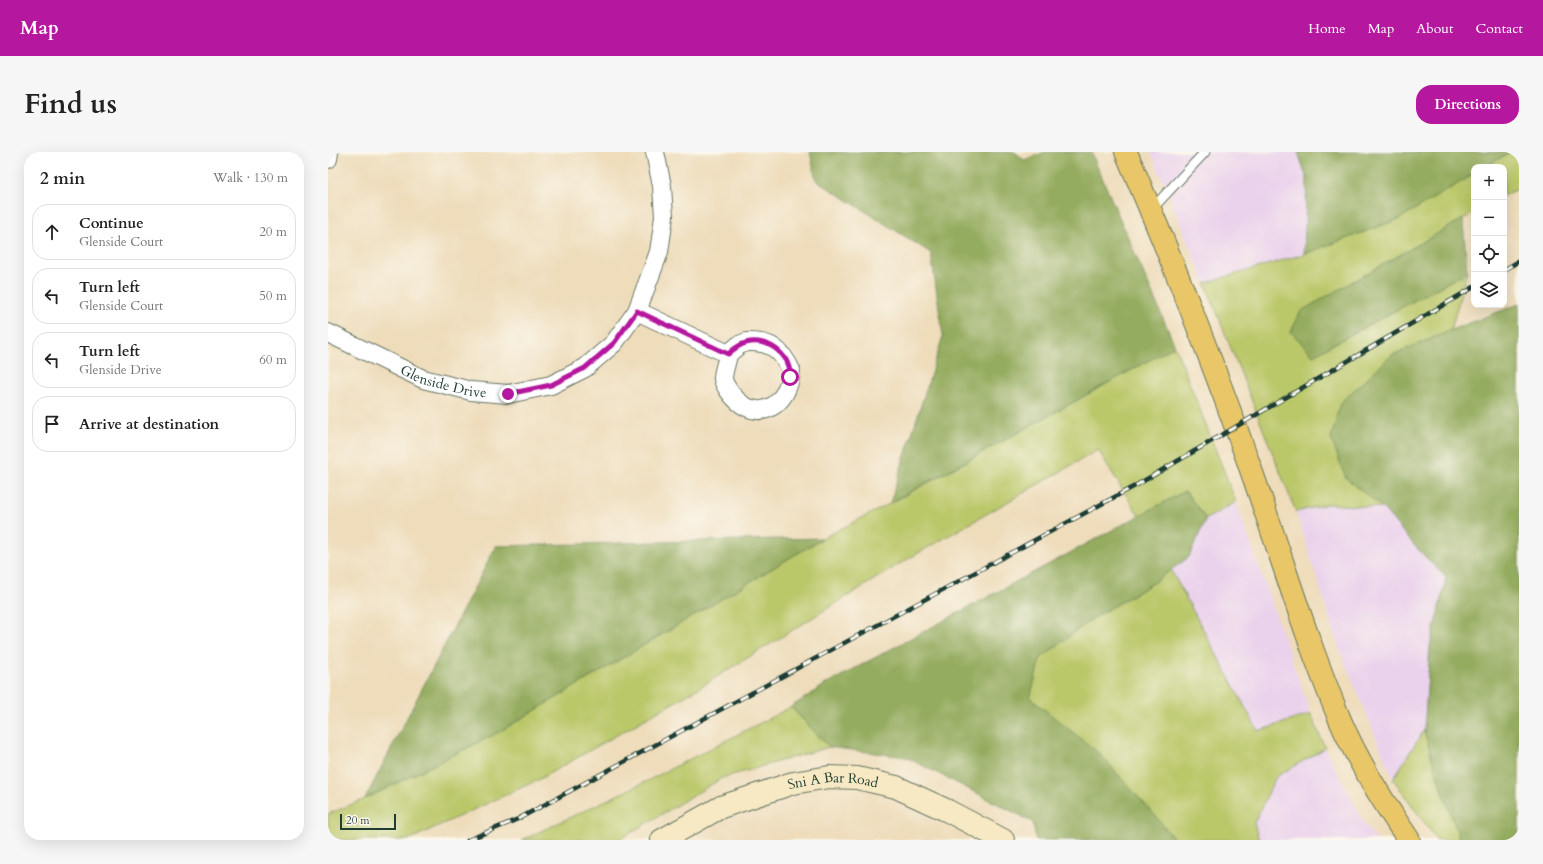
<!DOCTYPE html>
<html lang="en">
<head>
<meta charset="utf-8">
<style>
  body { margin:0; font-family:Cardo,serif; background:#f6f6f6; color:#222 }
  .controls { position:absolute; right:12px; top:12px; display:grid; overflow:hidden; border-radius:8px; box-shadow:0 4px 16px #0002 }
  .controls button { width:36px; height:36px; display:grid; place-items:center; padding:0; border:0; border-bottom:1px solid #e0e0e0; background:#fff; color:#222; font:20px sans-serif }
  .scale { position:absolute; left:12px; bottom:10px; width:56px; box-sizing:border-box; padding-left:4px; border:2px solid #1f3d34; border-top:0; font-size:11px; line-height:14px; white-space:nowrap; color:#1f3d34; -webkit-text-stroke:3px #fbf7ec; paint-order:stroke }
  .stop { position:absolute; width:12px; height:12px; margin:-9px; border:3px solid #b5179e; border-radius:50%; background:#fff }
  .stop.end { background:#b5179e; border-color:#fff; box-shadow:0 1px 4px #0008 }
  .list { margin:0; padding:0; list-style:none }
  h2 { display:flex; justify-content:space-between; align-items:center; height:52px; margin:0; padding:0 16px; font-size:17px }
  h2 small { font-size:13px; font-weight:400; color:#767676 }
  .list li { display:grid; grid-template-columns:26px 1fr auto; gap:12px; align-items:center; box-sizing:border-box; height:56px; margin:0 8px 8px; padding:0 8px; border:1px solid #e0e0e0; border-radius:16px }
  .list b { display:block; font-size:15px; white-space:nowrap }
  .list p { margin:0; font-size:13px; white-space:nowrap; color:#767676 }
  .list em { font-size:13px; font-style:normal; color:#767676 }
  .icon { flex:none; width:22px; height:22px; fill:none; stroke:currentColor; stroke-width:2; stroke-linecap:round; stroke-linejoin:round }
  .map { position:relative; flex:none; width:1191px; height:688px; overflow:hidden; border-radius:16px }
  header { display:flex; align-items:center; gap:24px; box-sizing:border-box; height:56px; padding:0 20px; background:#b5179e; color:#fff }
  header strong { font-size:19px }
  nav { display:flex; gap:22px; margin-inline-start:auto; font-size:14px }
  .intro { display:flex; align-items:center; justify-content:space-between; box-sizing:border-box; height:96px; padding:0 24px }
  h1 { margin:0; font-size:28px }
  .button { padding:10px 18px; border-radius:16px; background:#b5179e; color:#fff; font-size:14px; font-weight:700 }
  main { display:flex; gap:24px; padding:0 24px }
  aside { flex:1; background:#fff; border-radius:16px; box-shadow:0 4px 16px #0002 }
  .map>svg:first-child { display:block }
  .built { fill:#ead1ec }
  .green { fill:#bbc86a; stroke:#6d824f }
  .forest { fill:#94ac5e; stroke:#5a7449 }
  .lines { fill:none; stroke-linecap:round; stroke-linejoin:round }
  .lane-casing { stroke:#677563; stroke-width:11 }
  .street-casing { stroke:#677563; stroke-width:20 }
  .secondary-casing { stroke:#677563; stroke-width:24 }
  .highway-casing { stroke:#677563; stroke-width:24 }
  .lane { stroke:#fff; stroke-width:9 }
  .street { stroke:#fff; stroke-width:18 }
  .secondary { stroke:#f6e9c3; stroke-width:22 }
  .highway { stroke:#e9c769; stroke-width:22 }
  .rail-casing { stroke:#1f3d34; stroke-width:4.5 }
  .rail { stroke:#fbf7ec; stroke-width:3; stroke-dasharray:9; stroke-linecap:butt }
  .route { stroke:#b5179e; stroke-width:5 }
  .labels { text-anchor:middle; dominant-baseline:central; stroke-width:4; stroke-linejoin:round; paint-order:stroke }
  .street-label { font-size:14px; fill:#1f3d34; stroke:#fbf7ec }
</style>
</head>
<body>
<header>
<strong>Map</strong>
<nav><a>Home</a><a>Map</a><a>About</a><a>Contact</a></nav>
</header>
<div class="intro"><h1>Find us</h1><a class="button">Directions</a></div>
<main>
<aside>
<h2>2 min<small>Walk · 130 m</small></h2>
<ul class="list">
<li><svg class="icon" aria-label="ahead" viewBox="0 0 24 24"><path d="M12 20V5M6 11l6-6 6 6"/></svg><div><b>Continue</b><p>Glenside Court</p></div><em>20 m</em></li>
<li><svg class="icon" aria-label="left" viewBox="0 0 24 24"><path d="M17 20v-9H6M10 6l-5 5 5 5"/></svg><div><b>Turn left</b><p>Glenside Court</p></div><em>50 m</em></li>
<li><svg class="icon" aria-label="left" viewBox="0 0 24 24"><path d="M17 20v-9H6M10 6l-5 5 5 5"/></svg><div><b>Turn left</b><p>Glenside Drive</p></div><em>60 m</em></li>
<li><svg class="icon" aria-label="arrive" viewBox="0 0 24 24"><path d="M6 21V4h12l-3 4 3 4H6"/></svg><div><b>Arrive at destination</b></div></li>
</ul>
</aside>
<div class="map">
<svg width="1191" height="688" viewBox="0 0 1191 688">
  <rect width="100%" height="100%" fill="#fbf7ec"/>
  <filter id="ink" filterUnits="userSpaceOnUse"><feTurbulence type="fractalNoise" baseFrequency=".025" numOctaves="2"/><feDisplacementMap in="SourceGraphic" scale="8" xChannelSelector="R" yChannelSelector="G"/><feConvolveMatrix kernelMatrix="1 2 1 2 8 2 1 2 1" color-interpolation-filters="sRGB"/></filter>
  <filter id="wash" filterUnits="userSpaceOnUse"><feTurbulence type="fractalNoise" baseFrequency=".012" numOctaves="4" result="noise"/><feDisplacementMap in="SourceGraphic" scale="16" xChannelSelector="R" yChannelSelector="G"/><feGaussianBlur stdDeviation="0.9" result="paint"/><feColorMatrix in="noise" values="0 0 0 0 0 0 0 0 0 0 0 0 0 0 0 0 0 1.4 0 .05"/><feComposite in="paint" operator="in"/></filter>
  <g filter="url(#wash)">
    <rect width="100%" height="100%" fill="#eedcba"/>
    <g class="built">
      <path d="M823,0H970L979,27L976,102L877,131Z"/>
      <path d="M908,350L983,562L930,580L843,418L861,405L878,367Z"/>
      <path d="M999,352L1055,356L1085,392L1118,426L1102,494L1096,578L1065,627L1011,496L968,360Z"/>
      <path d="M997,596L1037,672L1048,688H931L926,671L948,625Z"/>
    </g>
    <g class="green">
      <path d="M1182,0H1191V36L1176,44V15H1157Z"/>
      <path d="M1146,22V61L973,159L985,203L1139,120L1123,178L1064,203L1018,325L1055,356L999,352L968,360L877,131L976,102L1071,67Z"/>
      <path d="M847,194L908,350L878,367L857,339L811,364L770,298L573,411L366,539L210,628L80,688H0V662L37,647L171,580L495,386L563,351Z"/>
      <path d="M843,418L930,579L983,562L997,596L948,625L926,671L931,688H847L830,667L702,546L712,507L762,468L825,431Z"/>
      <path d="M463,555L501,595L394,626L291,688H194L319,629Z"/>
      <path d="M1096,578L1132,688H1109L1065,627Z"/>
    </g>
    <g class="forest">
      <path d="M482,0H687L696,8L717,0H763L847,194L562,351L615,184L603,101L488,28Z"/>
      <path d="M970,0H1182L1157,15H1146V22L1071,67L976,102L979,27Z"/>
      <path d="M1135,67L1139,120L985,203L963,180L973,159Z"/>
      <path d="M1191,152V688H1132L1108,620L1096,578L1102,494L1118,426L1085,392L1055,356L1018,326L1003,287L1012,251L1064,203L1123,178Z"/>
      <path d="M857,339L878,367L861,405L825,431L762,468L712,507L702,546L772,602L830,667L847,688H708L705,670L578,605L501,595L463,555L498,532Z"/>
      <path d="M495,386L171,580L37,647L168,394Z"/>
    </g>
  </g>
  <g filter="url(#ink)">
    <g class="lines">
      <g class="lane-casing">
        <path id="lane" d="M823,58L877,0"/>
      </g>
      <g class="street-casing">
        <g id="street">
          <path d="M0,7L1,0"/>
          <path d="M309,159L400,202"/>
          <path id="s1" d="M0,181L95,227L143,239L180,242L223,233L257,216L286,191L309,159L331,100L336,65L334,34L327,0"/>
          <path d="M419,190C442,189 453,197 463,218C461,253 430,274 404,243C400,238 396,233 395,227C395,218 399,211 400,202L411,193Z"/>
        </g>
      </g>
      <g class="secondary-casing">
        <g id="secondary">
          <path id="s2" d="M334,688L393,655L465,631L501,625L529,626L568,635L620,659L675,688"/>
        </g>
      </g>
      <g class="highway-casing">
        <path id="highway" d="M798,0C845,110 890,222 929,335C956,413 980,492 1012,568C1030,610 1055,650 1081,688"/>
      </g>
      <use href="#lane" class="lane"/>
      <use href="#street" class="street"/>
      <use href="#secondary" class="secondary"/>
      <use href="#highway" class="highway"/>
      <g class="rail-casing">
        <g id="rail">
          <path d="M1176,118L1191,109"/>
          <path d="M140,688L190,667L807,334L1146,135"/>
        </g>
      </g>
      <use href="#rail" class="rail"/>
    </g>
  </g>
  <g class="lines" filter="url(#ink)">
    <path class="route" d="M180,242L223,233L257,216L286,191L309,159L400,202C405,198 410,193 418,191C439,185 464,203 462,225"/>
  </g>
  <g class="labels">
    <g class="street-label">
      <text stroke="none"><textPath href="#s1" startOffset="126">Glenside Drive</textPath></text>
      <text stroke="none"><textPath href="#s2" startOffset="184">Sni A Bar Road</textPath></text>
    </g>
  </g>
</svg>
<div class="controls">
<button>+</button>
<button>−</button>
<button><svg class="icon" aria-label="locate" viewBox="0 0 24 24"><circle cx="12" cy="12" r="6"/><path d="M12 2v4M12 18v4M2 12h4M18 12h4"/></svg></button>
<button><svg class="icon" aria-label="layers" viewBox="0 0 24 24"><path d="M12 4l9 5-9 5-9-5zM3 14l9 5 9-5"/></svg></button>
</div>
<div class="scale">20 m</div>
<div class="stop" style="left:462px;top:225px"></div>
<div class="stop end" style="left:180px;top:242px"></div>
</div>
</main>
</body>
</html>
